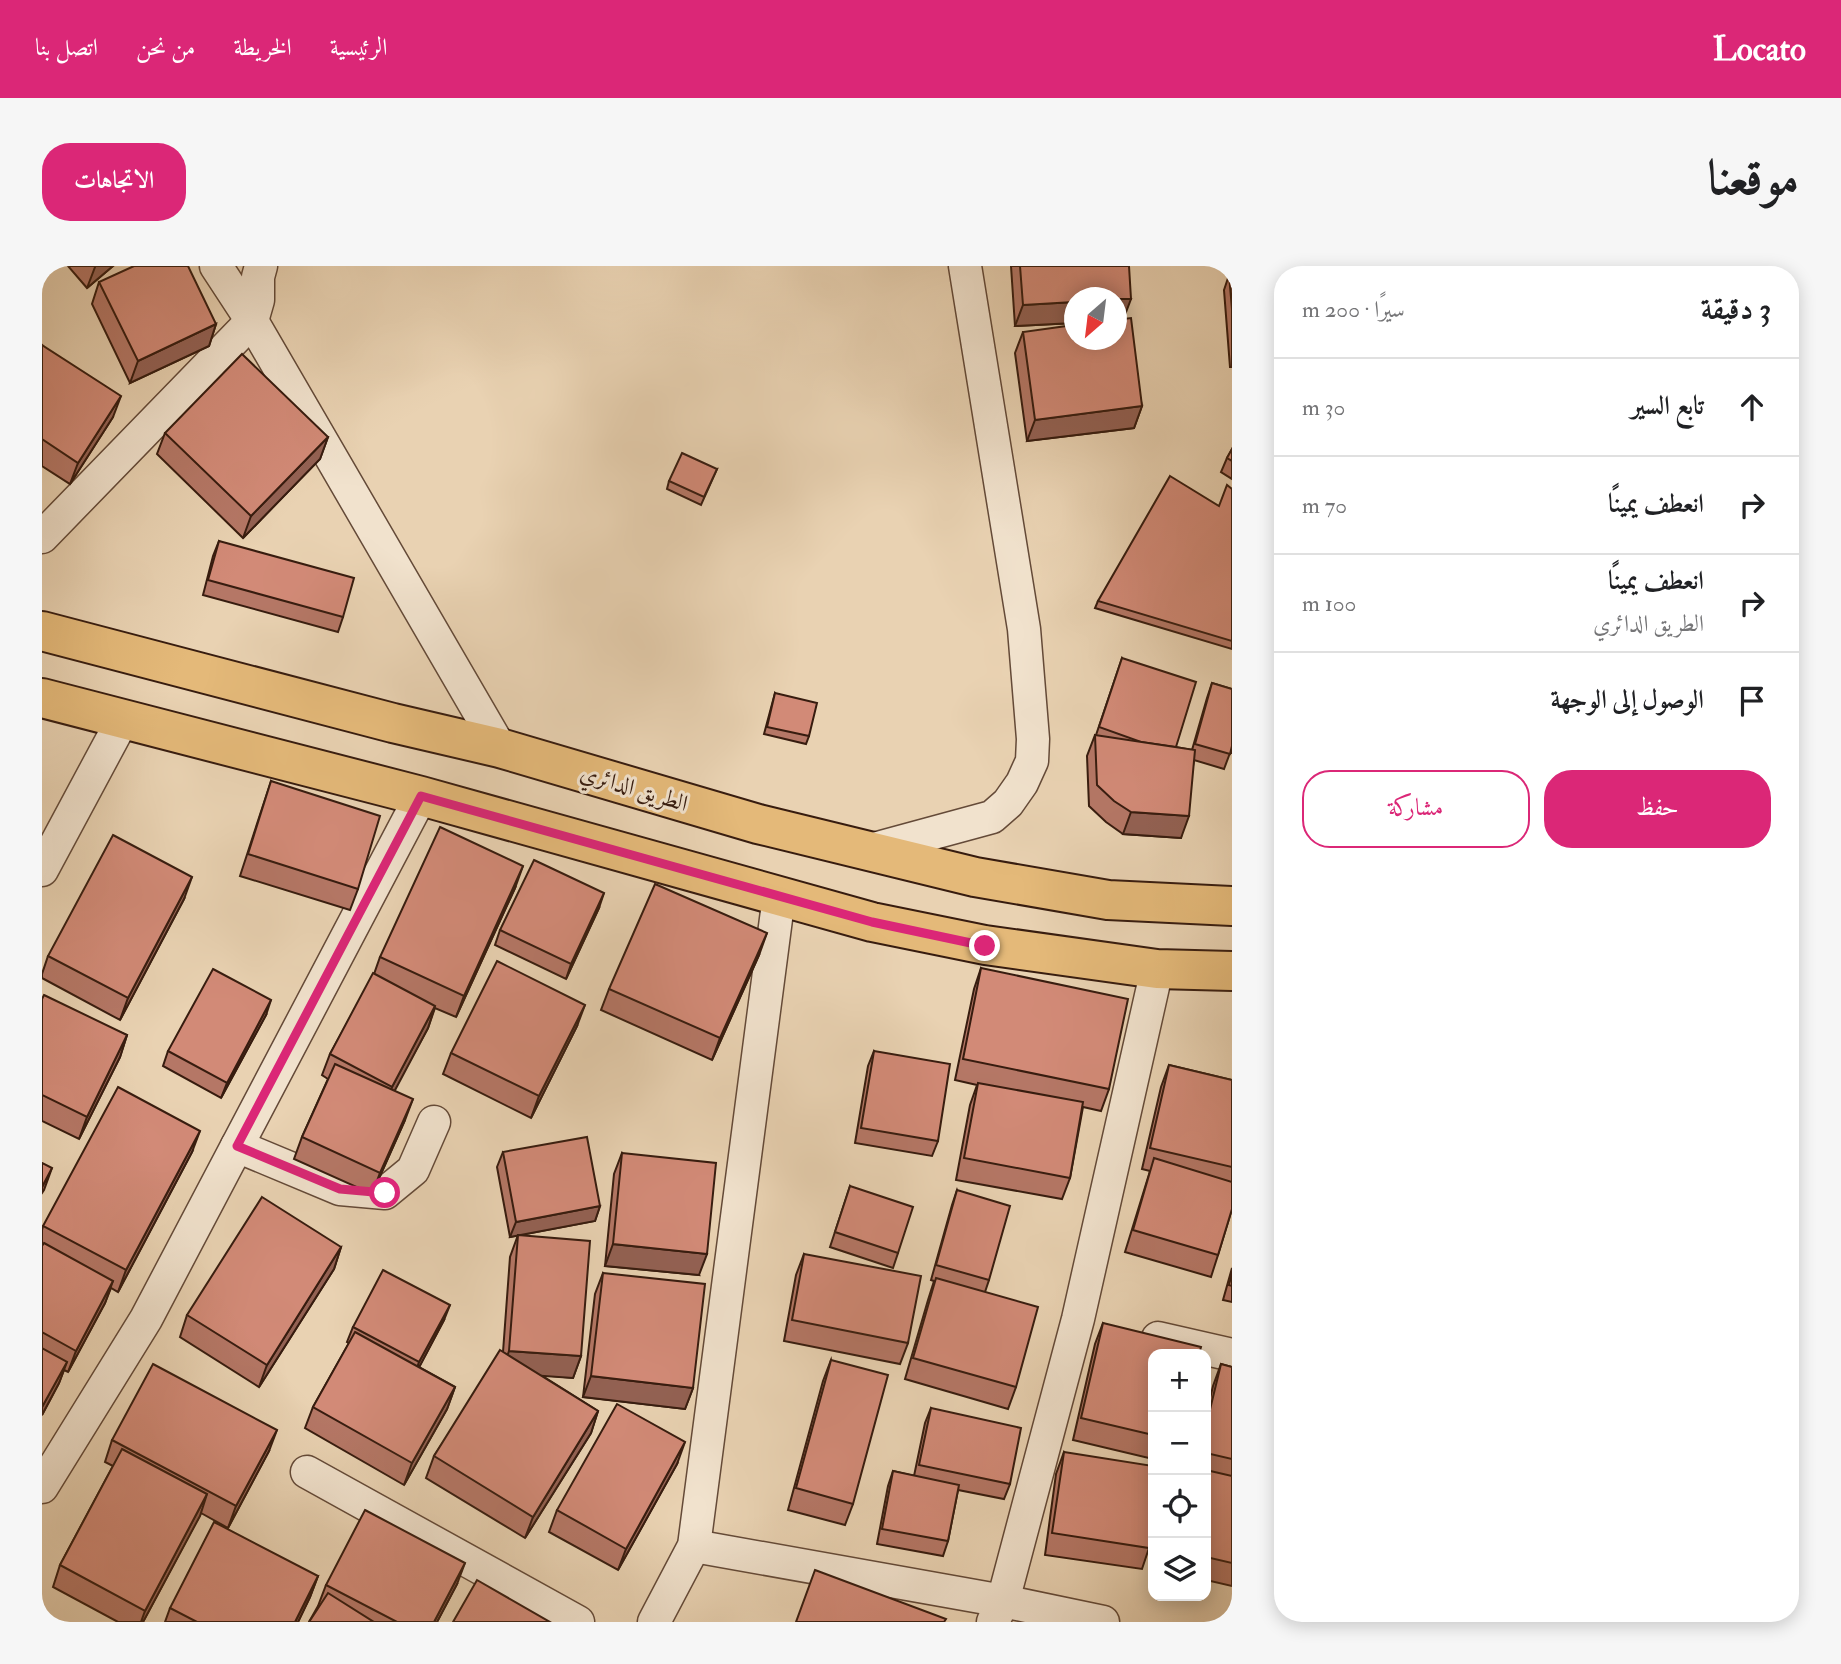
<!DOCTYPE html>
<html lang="ar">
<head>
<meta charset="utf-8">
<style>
  body { margin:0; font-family:"IM FELL Double Pica",Amiri,serif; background:#f6f6f6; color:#202124; direction:rtl }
  .controls { position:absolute; right:21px; bottom:21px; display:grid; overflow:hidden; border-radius:14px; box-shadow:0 4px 18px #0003 }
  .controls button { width:63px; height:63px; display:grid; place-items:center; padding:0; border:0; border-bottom:2px solid #e0e0e0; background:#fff; color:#202124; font:35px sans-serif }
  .compass { position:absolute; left:1022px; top:21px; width:63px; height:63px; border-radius:50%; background:#fff; box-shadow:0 4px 18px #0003; rotate:208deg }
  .stop { position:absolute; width:21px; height:21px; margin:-16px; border:5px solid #db2777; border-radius:50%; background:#fff }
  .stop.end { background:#db2777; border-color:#fff; box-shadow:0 2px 7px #0008 }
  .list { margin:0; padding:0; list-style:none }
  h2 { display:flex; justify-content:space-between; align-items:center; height:91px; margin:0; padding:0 28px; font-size:30px }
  h2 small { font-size:23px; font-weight:400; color:#757577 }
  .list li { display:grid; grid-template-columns:46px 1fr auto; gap:21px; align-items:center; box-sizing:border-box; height:98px; padding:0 28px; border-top:2px solid #e0e0e0 }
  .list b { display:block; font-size:26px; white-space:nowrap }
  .list p { margin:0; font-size:23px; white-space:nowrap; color:#757577 }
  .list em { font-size:23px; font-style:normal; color:#757577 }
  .actions { display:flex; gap:14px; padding:21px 28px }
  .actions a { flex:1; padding:16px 0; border:2px solid #db2777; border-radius:28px; text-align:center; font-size:24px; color:#db2777 }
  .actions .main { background:#db2777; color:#fff }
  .icon { flex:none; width:38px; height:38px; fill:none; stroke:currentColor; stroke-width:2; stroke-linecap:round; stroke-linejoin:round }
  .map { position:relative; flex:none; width:1190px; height:1356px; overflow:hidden; direction:ltr; border-radius:28px }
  header { display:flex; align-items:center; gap:42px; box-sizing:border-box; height:98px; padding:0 35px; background:#db2777; color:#fff }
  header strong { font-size:33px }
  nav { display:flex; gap:38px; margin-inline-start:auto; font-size:24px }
  .intro { display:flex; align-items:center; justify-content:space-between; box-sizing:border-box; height:168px; padding:0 42px }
  h1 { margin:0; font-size:49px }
  .button { padding:18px 32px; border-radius:28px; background:#db2777; color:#fff; font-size:24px; font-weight:700 }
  main { display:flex; gap:42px; padding:0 42px }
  aside { flex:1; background:#fff; border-radius:28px; box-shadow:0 4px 18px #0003 }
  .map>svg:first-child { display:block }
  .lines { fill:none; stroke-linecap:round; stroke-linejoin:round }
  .street-casing { stroke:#644a38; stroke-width:35 }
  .primary-casing { stroke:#371c0f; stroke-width:42 }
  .street { stroke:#f1e2cd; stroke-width:32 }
  .primary { stroke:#e4b979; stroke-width:38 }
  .wall { fill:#b57766; stroke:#371c0f; stroke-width:2 }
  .shaded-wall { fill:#936153; stroke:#371c0f; stroke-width:2 }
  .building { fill:#d28a77; stroke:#371c0f; stroke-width:2 }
  .route { stroke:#db2777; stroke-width:9 }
  .labels { text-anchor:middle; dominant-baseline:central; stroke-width:6; stroke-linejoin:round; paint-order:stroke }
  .street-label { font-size:23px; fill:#371c0f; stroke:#f1e2cd }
</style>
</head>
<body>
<header>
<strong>Locato</strong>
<nav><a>الرئيسية</a><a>الخريطة</a><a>من نحن</a><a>اتصل بنا</a></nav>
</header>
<div class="intro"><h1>موقعنا</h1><a class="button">الاتجاهات</a></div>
<main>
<aside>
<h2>3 دقيقة<small>سيرًا · 200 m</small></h2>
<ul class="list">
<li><svg class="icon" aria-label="ahead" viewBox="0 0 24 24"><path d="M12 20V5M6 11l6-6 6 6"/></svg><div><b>تابع السير</b></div><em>30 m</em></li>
<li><svg class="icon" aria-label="right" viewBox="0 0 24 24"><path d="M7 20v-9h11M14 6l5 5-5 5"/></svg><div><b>انعطف يمينًا</b></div><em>70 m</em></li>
<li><svg class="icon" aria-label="right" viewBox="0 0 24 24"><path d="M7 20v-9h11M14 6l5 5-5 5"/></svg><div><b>انعطف يمينًا</b><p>الطريق الدائري</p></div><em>100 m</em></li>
<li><svg class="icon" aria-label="arrive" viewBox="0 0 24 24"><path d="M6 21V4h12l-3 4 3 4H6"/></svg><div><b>الوصول إلى الوجهة</b></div></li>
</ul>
<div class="actions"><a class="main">حفظ</a><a>مشاركة</a></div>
</aside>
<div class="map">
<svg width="1190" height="1356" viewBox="0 0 1190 1356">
  <rect width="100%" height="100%" fill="#e9d2b2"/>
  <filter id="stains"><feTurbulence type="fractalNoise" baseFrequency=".00286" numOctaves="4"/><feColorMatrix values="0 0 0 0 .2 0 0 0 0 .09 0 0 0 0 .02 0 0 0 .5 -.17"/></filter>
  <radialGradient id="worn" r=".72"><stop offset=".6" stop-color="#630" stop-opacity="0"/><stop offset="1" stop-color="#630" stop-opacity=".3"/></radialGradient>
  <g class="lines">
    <g class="street-casing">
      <g id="street">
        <path d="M174,0L210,55L458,482"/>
        <path d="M0,271L210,55L216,34V11L219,0"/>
        <path d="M825,585L950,551L966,537L980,517L990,495L991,473L982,363L923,0"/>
        <path d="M0,604L81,453"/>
        <path d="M195,880L298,923L343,927L371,904L392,856"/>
        <path d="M1116,1072L1190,1089"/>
        <path d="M265,1206L536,1356"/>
        <path d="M0,1221L104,1053L379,530"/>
        <path d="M652,1280L961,1335L1061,1356"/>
        <path d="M612,1356L652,1280L737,630"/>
        <path d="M951,1356L961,1335L1036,1053L1115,703"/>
      </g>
    </g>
    <g class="primary-casing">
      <g id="primary">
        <path d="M0,365L351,457L458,482L716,558L933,611L1066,634L1190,640"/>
        <path d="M0,432L379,530L830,656L943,679L1115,703L1190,705"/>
      </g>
    </g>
    <use href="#street" class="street"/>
    <use href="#primary" class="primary"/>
  </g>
  <g class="wall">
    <path d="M26,0H71L45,22Z"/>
    <path d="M969,0H1087L1082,53L1100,140L1092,162L985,175L973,87L981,66L1074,74V32H1032V57L973,60Z"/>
    <path d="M1187,9H1190V101H1188L1182,24Z"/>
    <path d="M57,16L174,58L167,80L88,117L50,38Z"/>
    <path d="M0,79L71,151L28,218L0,200Z"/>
    <path d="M123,167L286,171L278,193L201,272L115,188Z"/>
    <path d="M1190,183V213L1179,206L1185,192Z"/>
    <path d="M675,203L659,239L625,223L627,215Z"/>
    <path d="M1190,223V383L1053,342L1056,335L1177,240Z"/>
    <path d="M177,275L301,351L296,366L161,329L171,290Z"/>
    <path d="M1080,392L1134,481L1150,484L1165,432L1170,417L1190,423V487H1188L1182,503L1152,494L1139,572L1081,568L1064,556L1047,540L1045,490L1053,469H1054Z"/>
    <path d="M733,427L767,470L764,478L722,468Z"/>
    <path d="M229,515L316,623L308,644L198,610Z"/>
    <path d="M473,622L414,751L393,742L386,762L352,824L363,854L330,928L252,893L260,871L286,813L280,809L288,788L332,708L338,691Z"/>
    <path d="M142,633L78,754L0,712V708L6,690Z"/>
    <path d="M557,642L524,713L453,679L458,664Z"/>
    <path d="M717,689L670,794L559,744L567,723Z"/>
    <path d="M939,702L1067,823L1059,845L1041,841L1028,912L1020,933L914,914L928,839L935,819L913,814L932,723Z"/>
    <path d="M0,733L85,769L78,791L37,873L0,855Z"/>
    <path d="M224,749L179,832L121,800L126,785Z"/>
    <path d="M535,760L489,852L401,808L409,787Z"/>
    <path d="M832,785L896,875L890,890L813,877L826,800Z"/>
    <path d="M1127,799L1190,814V943L1176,989L1169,1011L1083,986L1108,905L1100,903L1119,821Z"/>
    <path d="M150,886L76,1026L69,1022L63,1037L26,1106L22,1104L17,1117L0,1149V964L1,960Z"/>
    <path d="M461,886L558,940L553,955L468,971L455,901Z"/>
    <path d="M580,887L657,1009L563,1000L572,908Z"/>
    <path d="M808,920L856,987L851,1002L788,981Z"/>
    <path d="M915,924L947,1014L943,1026L974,1121L966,1143L863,1113L886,1034L892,1015L889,1014L910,939Z"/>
    <path d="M476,969L539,1090L531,1112L499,1109L556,1145L549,1167L483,1272L384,1212L392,1190L461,1086L468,991Z"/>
    <path d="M299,981L292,1003L217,1121L138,1071L145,1049Z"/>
    <path d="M762,988L866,1077L858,1098L742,1075L754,1009Z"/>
    <path d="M1190,1002V1036L1181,1034Z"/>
    <path d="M561,1007L651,1122L643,1143L541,1131L553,1028Z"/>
    <path d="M402,1054L377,1101L413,1121L405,1143L362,1219L263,1162L271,1141L307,1077L305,1076L311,1061Z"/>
    <path d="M1061,1057L1111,1088V1193L1031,1174L1053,1078Z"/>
    <path d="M789,1094L811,1238L803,1259L746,1244L781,1115Z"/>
    <path d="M1179,1098L1190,1101V1320L1164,1314V1149L1171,1120Z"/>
    <path d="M889,1142L968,1218L962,1233L916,1224L906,1275L901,1290L835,1278L846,1220L851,1205L872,1210L883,1157Z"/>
    <path d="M70,1174L227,1185L186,1262L159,1247L101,1356H76L11,1321L18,1299L71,1200L63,1196Z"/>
    <path d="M1022,1186L1107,1282L1100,1303L1003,1289L1014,1208Z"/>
    <path d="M635,1198L576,1304L507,1266L515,1244Z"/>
    <path d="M276,1310L268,1331L256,1356H123L128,1342Z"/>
    <path d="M415,1318L395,1356H267L276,1340L284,1319Z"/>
  </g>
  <g class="shaded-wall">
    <path d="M53,0H71L45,22L53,1Z"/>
    <path d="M1074,33H1089L1081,54H1074Z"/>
    <path d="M1032,36V57L973,60L981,39Z"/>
    <path d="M174,58L167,80L88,117L96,95Z"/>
    <path d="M79,130L71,151L28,218L36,197Z"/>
    <path d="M1100,140L1092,162L985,175L993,154Z"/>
    <path d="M286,171L278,193L201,272L209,250Z"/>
    <path d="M1089,546L1147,550L1139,572L1081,568Z"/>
    <path d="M481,600L473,622L414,751L422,730Z"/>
    <path d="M150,611L142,633L78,754L86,732Z"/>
    <path d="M562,627L557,642L524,713L529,698Z"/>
    <path d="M725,667L717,689L670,794L678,772Z"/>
    <path d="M229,734L224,749L179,832L185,817Z"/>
    <path d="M543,739L535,760L489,852L497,830Z"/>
    <path d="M393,740L386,762L343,843L350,821Z"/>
    <path d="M85,769L78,791L37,873L45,851Z"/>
    <path d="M371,833L363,854L330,928L338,907Z"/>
    <path d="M158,865L150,886L76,1026L84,1004Z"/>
    <path d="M10,902L2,924L0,927V921Z"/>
    <path d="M558,940L553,955L468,971L474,956Z"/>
    <path d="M571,978L665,988L657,1009L563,1000Z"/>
    <path d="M299,981L292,1003L217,1121L225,1099Z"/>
    <path d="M71,1015L63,1037L26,1106L34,1085Z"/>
    <path d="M408,1039L402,1054L372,1111L377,1096Z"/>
    <path d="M467,1085L539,1090L531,1112L459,1107Z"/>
    <path d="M25,1096L17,1117L0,1149V1141Z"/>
    <path d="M549,1110L651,1122L643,1143L541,1131Z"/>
    <path d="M413,1121L405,1143L362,1219L370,1197Z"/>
    <path d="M556,1145L549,1167L483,1272L491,1251Z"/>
    <path d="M235,1164L227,1185L186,1262L194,1240Z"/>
    <path d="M643,1176L635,1198L576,1304L584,1283Z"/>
    <path d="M165,1228L158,1250L101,1356H99L103,1345Z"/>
    <path d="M423,1297L415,1318L395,1356H392Z"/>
    <path d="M276,1310L268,1331L256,1356H253Z"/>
  </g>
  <g class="building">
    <path d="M92,0H146L174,58L96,95L57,16Z"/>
    <path d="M978,0H1087L1089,33H1074V32H1032V36L981,39Z"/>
    <path d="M1187,9H1190V43Z"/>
    <path d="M1089,52L1100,140L993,154L981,66L1032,59V74H1074V54Z"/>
    <path d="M0,79L79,130L36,197L0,173Z"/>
    <path d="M200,88L286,171L209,250L123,167Z"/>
    <path d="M1190,183V195L1185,192Z"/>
    <path d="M640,187L675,203L662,231L627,215Z"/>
    <path d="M1128,210L1177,240L1185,219L1190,223V375L1056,335Z"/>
    <path d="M177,275L312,312L301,351L166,314Z"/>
    <path d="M1080,392L1154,416L1134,481L1099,476L1057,461Z"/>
    <path d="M1170,417L1190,423V480L1188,488L1153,478Z"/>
    <path d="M733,427L775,437L767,470L725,461Z"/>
    <path d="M1053,469L1153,484L1147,550L1089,546L1072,535L1055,519Z"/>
    <path d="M229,515L338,550L316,623L206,588Z"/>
    <path d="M398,561L481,600L422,730L338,691Z"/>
    <path d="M71,569L150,611L86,732L6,690Z"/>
    <path d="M492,594L562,627L529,698L458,664Z"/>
    <path d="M613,618L725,667L678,772L567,723Z"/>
    <path d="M455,695L543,739L497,830L409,787Z"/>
    <path d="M939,702L1086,733L1067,823L921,793Z"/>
    <path d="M171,703L229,734L185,817L126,785Z"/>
    <path d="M331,707L393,740L350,821L288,788Z"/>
    <path d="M2,729L85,769L45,851L0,829V733Z"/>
    <path d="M832,785L908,798L896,875L819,862Z"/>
    <path d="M293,798L371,833L338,907L260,871Z"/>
    <path d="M1127,799L1190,814V901L1108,882Z"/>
    <path d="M936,817L1041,836L1028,912L922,892Z"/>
    <path d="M76,821L158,865L84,1004L1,960Z"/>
    <path d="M545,871L558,940L474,956L461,886Z"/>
    <path d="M580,887L674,897L665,988L571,978Z"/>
    <path d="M1112,892L1190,916V943L1176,989L1091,964Z"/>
    <path d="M0,897L10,902L0,921Z"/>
    <path d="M808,920L871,941L856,987L793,966Z"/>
    <path d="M915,924L968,940L947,1014L894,999Z"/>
    <path d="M220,931L299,981L225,1099L145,1049Z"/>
    <path d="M476,969L548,975L539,1090L467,1085Z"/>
    <path d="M2,977L71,1015L34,1085L0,1066V980Z"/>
    <path d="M762,988L879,1010L866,1077L750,1054Z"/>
    <path d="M341,1004L408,1039L377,1096L311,1061Z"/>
    <path d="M561,1007L663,1018L651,1122L549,1110Z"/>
    <path d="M1190,1007V1020L1187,1019Z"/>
    <path d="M894,1012L996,1041L974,1121L871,1092Z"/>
    <path d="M1061,1057L1159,1081L1157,1088H1111V1169L1039,1152Z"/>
    <path d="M313,1066L413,1121L370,1197L271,1141Z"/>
    <path d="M0,1082L25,1096L0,1141Z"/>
    <path d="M458,1084L556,1145L491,1251L392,1190Z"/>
    <path d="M789,1094L846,1109L811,1238L754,1222Z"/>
    <path d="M111,1098L235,1164L194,1240L70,1174Z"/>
    <path d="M1179,1098L1190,1101V1193L1164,1187V1160Z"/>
    <path d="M575,1138L643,1176L584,1283L515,1244Z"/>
    <path d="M889,1142L979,1162L968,1218L877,1199Z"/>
    <path d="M80,1183L165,1228L103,1345L18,1299Z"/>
    <path d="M1022,1186L1111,1200V1255L1107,1282L1010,1267Z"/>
    <path d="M1164,1204L1190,1210V1297L1164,1291Z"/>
    <path d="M851,1205L917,1219L906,1275L840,1263Z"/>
    <path d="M323,1244L423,1297L392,1356H355L284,1319Z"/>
    <path d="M172,1256L276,1310L253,1356H155L128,1342Z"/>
    <path d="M773,1304L904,1353L902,1356H754Z"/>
    <path d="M435,1314L508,1356H411Z"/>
    <path d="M286,1327L332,1356H267Z"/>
  </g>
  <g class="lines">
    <path class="route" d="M343,927L298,923L195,880L379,530L830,656L943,680"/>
  </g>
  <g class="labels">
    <g class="street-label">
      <text transform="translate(592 522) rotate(17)">الطريق الدائري</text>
    </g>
  </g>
  <rect width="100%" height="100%" filter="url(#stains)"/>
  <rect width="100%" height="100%" fill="url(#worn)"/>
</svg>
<div class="controls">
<button>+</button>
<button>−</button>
<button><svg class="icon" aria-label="locate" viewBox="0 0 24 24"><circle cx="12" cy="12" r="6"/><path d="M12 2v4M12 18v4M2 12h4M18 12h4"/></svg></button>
<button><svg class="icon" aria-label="layers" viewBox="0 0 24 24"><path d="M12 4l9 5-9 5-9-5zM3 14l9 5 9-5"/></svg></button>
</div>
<svg class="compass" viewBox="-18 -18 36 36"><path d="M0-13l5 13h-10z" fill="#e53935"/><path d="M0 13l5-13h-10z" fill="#757577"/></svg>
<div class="stop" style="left:343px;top:927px"></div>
<div class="stop end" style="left:943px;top:680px"></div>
</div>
</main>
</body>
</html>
